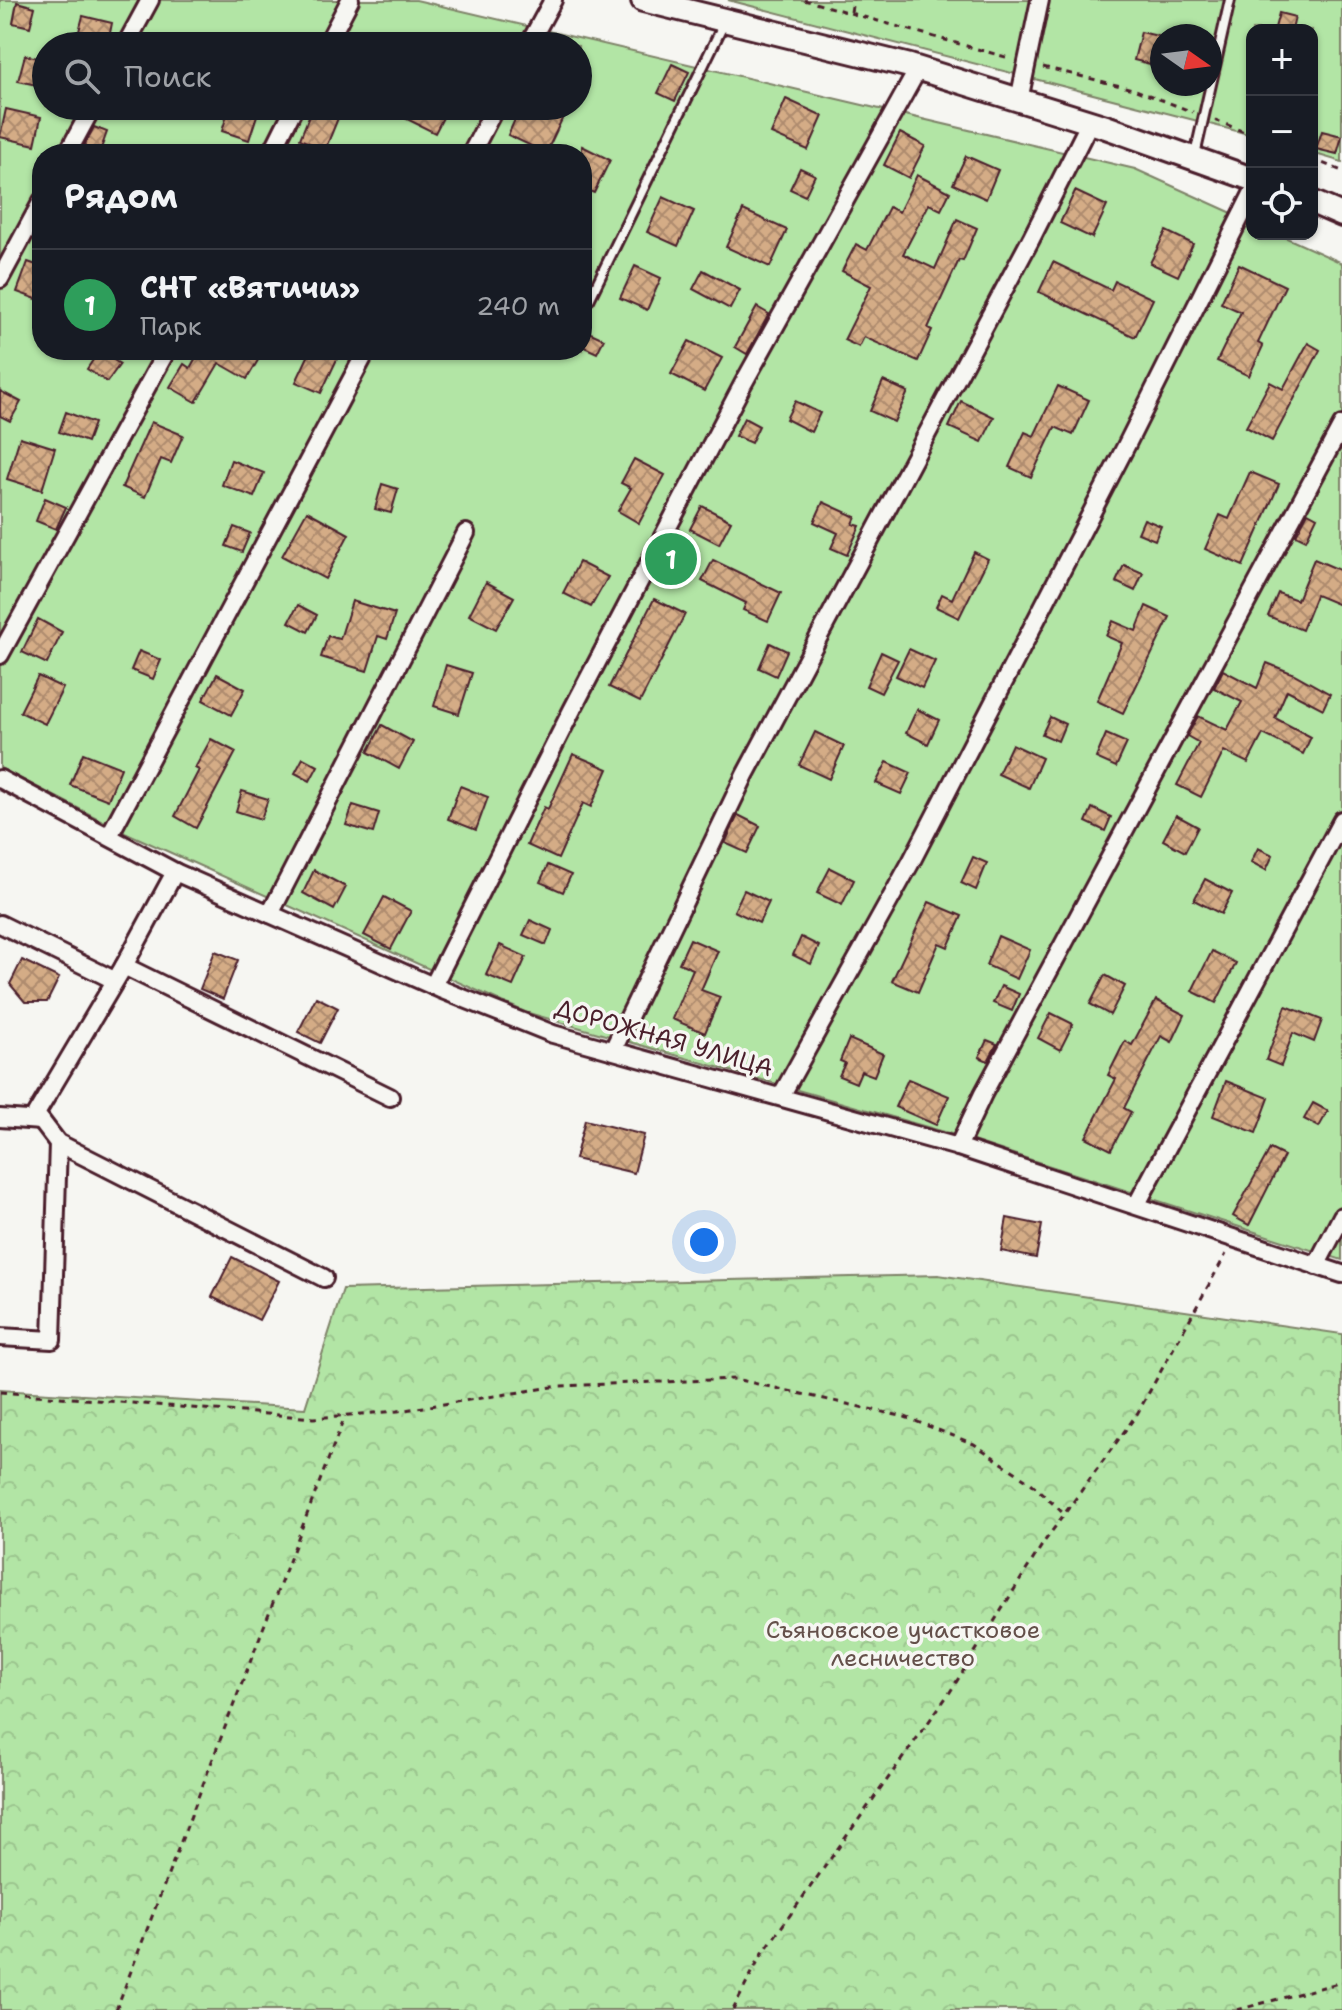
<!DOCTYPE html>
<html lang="ru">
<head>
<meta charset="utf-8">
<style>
  body { margin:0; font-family:"Shantell Sans",sans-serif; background:#20242c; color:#f1f3f6 }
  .controls { position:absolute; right:24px; top:24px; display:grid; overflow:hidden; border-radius:16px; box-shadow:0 2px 6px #0004 }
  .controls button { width:72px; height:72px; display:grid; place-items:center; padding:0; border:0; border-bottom:2px solid #363941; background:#171b24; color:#f1f3f6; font:40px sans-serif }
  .compass { position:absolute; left:1150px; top:24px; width:72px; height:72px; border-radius:50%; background:#171b24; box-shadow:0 2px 6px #0004; rotate:104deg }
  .you { position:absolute; left:704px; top:1242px; width:28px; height:28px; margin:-20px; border:6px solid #fff; border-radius:50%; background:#1a73e8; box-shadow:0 0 0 12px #1a73e833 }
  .badge { display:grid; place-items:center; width:52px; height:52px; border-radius:50%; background:#d93025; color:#fff; font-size:26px; font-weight:700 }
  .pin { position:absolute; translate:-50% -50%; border:4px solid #fff; box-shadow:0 2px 8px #0006 }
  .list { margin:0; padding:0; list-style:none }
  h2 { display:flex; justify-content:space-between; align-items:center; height:104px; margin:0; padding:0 32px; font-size:34px }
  h2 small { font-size:26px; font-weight:400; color:#9ea1a6 }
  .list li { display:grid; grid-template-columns:52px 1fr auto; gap:24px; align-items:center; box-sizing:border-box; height:112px; padding:0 32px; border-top:2px solid #363941 }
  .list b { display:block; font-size:30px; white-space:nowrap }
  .list p { margin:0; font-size:26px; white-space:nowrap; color:#9ea1a6 }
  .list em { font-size:26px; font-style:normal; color:#9ea1a6 }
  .icon { flex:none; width:44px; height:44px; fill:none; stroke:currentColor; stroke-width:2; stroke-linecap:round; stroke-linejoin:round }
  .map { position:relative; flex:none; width:1342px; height:2010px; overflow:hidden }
  .search { position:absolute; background:#171b24; box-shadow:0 2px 6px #0004; left:32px; top:32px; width:560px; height:88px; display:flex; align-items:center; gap:20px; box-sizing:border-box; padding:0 28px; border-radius:44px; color:#9ea1a6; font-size:30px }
  .panel { position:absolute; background:#171b24; box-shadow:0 2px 6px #0004; left:32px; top:144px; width:560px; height:216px; border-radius:32px }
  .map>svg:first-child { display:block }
  .forest { fill:url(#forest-crowns); stroke:#7e8268; stroke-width:2 }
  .garden { fill:#b2e5a5; stroke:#7e8268; stroke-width:2; fill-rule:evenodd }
  .building { fill:url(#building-cross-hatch); stroke:#4a1f2b; stroke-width:2 }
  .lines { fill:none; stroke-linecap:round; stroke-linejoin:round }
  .service-casing { stroke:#4a1f2b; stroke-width:14 }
  .minor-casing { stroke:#4a1f2b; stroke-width:22 }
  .secondary-casing { stroke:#4a1f2b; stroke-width:28 }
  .path { stroke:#4a1f2b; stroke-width:3; stroke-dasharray:6 6; stroke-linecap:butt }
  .service { stroke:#f6f6f2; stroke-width:8 }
  .minor { stroke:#f6f6f2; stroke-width:16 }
  .secondary { stroke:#f6f6f2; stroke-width:22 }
  .labels { text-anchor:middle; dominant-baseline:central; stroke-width:7; stroke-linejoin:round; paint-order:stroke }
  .street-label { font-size:24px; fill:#4a1f2b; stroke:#f6f6f2 }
  .park-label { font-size:24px; fill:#64504a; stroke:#f6f6f2 }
</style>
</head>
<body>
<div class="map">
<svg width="1342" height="2010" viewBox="0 0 1342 2010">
  <defs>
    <pattern id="forest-crowns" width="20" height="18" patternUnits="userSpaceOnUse" patternTransform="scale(2)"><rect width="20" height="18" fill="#b2e5a5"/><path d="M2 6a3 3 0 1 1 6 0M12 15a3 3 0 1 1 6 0" fill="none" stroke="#9bc48e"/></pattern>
    <pattern id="building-cross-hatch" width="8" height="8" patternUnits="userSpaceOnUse" patternTransform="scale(2)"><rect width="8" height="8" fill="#d4ac86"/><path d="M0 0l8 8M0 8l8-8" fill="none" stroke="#ae8b6e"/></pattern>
  </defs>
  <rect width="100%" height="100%" fill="#f6f6f2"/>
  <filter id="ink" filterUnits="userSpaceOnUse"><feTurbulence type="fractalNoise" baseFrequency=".0125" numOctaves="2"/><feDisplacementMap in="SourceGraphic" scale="16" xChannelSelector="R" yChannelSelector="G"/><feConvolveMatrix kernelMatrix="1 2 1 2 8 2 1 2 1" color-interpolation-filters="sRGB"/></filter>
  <g filter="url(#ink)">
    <path class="forest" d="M938,1275L1342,1334V2010H0V1390L305,1408L343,1289Z"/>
    <g class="garden">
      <path d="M0,0H416L1135,169L1252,222V234H1278L1342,263V1260L948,1133L525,1012L120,830L0,768ZM46,46H578V106H46ZM42,154H582V350H42Z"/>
      <path d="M728,0H1342V162L1312,153V30H1252V135ZM1162,36H1210V84H1162Z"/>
    </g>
    <g class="building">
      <path d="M17,2L35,7L30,27L13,23Z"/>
      <path d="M1279,13L1295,17L1292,30L1275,28Z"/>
      <path d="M83,16L112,23L108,43L78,35Z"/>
      <path d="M1141,32L1162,37V67L1134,60Z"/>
      <path d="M25,55L46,60V87L18,81Z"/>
      <path d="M672,64L689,72L675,101L658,93Z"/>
      <path d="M786,99L823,116L808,150L771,134Z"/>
      <path d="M230,106H260L249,140L222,131Z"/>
      <path d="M313,106H343L325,150L300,139Z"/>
      <path d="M411,106H449L435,133L405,118Z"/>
      <path d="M521,106H539L563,117L546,153L508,135Z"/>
      <path d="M6,109L41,117L35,145L0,137Z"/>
      <path d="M94,127L107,132L99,154H80Z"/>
      <path d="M1322,131L1342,136L1337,154L1316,149Z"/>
      <path d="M900,133L925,146L909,178L884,165Z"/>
      <path d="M582,146L610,160L594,193L582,188Z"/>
      <path d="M966,156L998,170L986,199L953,184Z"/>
      <path d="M800,168L815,175L805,196L790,189Z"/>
      <path d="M917,175L950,192L941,210L929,204L903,254L935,269L957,219L977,228L963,261L959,260L928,328L932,330L918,361L864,337L859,347L844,340L871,286L842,271L856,244L867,250L889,207L899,212Z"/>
      <path d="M1075,191L1107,206L1092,238L1060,223Z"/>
      <path d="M663,197L694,211L678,246L647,232Z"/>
      <path d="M743,210L787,230L770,267L726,247Z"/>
      <path d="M1166,231L1193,244L1178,276L1150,263Z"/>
      <path d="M28,262L42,267V301L17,292Z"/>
      <path d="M1053,262L1111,290L1115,281L1153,299L1135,337L1039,292Z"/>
      <path d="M1239,264L1285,286L1258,343L1263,346L1249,376L1217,361L1241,312L1221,303Z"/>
      <path d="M635,266L661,278L647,310L620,298Z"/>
      <path d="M703,270L740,290L730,309L693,289Z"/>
      <path d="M757,307L769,314L747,354L735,347Z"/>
      <path d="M582,329L604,339L597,353L582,346Z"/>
      <path d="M689,341L722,358L704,391L671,374Z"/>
      <path d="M1308,343L1320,350L1272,441L1246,427L1270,382L1283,389Z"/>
      <path d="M196,350H264L247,379L219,363L196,402L170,387L184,364L190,368L199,352Z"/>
      <path d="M311,350H322L338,357L321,393L296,382Z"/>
      <path d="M99,351L120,364L107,382L87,369Z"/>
      <path d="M883,381L908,392L894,422L870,411Z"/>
      <path d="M1058,386L1089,400L1073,435L1055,427L1031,477L1009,467L1025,432L1034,436Z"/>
      <path d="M0,391L21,402L10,421L0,416Z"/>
      <path d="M795,401L820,413L811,432L786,419Z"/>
      <path d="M961,401L994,417L982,442L949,427Z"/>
      <path d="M66,412L94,423L87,442L59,432Z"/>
      <path d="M744,418L759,426L751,443L735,436Z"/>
      <path d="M151,422L183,435L171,463L161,459L145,497L122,487Z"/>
      <path d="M20,437L55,448L42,490L7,479Z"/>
      <path d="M634,459L665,475L639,523L618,511L631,488L621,483Z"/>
      <path d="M231,460L264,473L254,497L222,485Z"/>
      <path d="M1250,472L1279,484L1243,566L1205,549L1220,515L1229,519Z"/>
      <path d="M382,484L398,489L391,513L375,509Z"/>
      <path d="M45,498L66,507L56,529L36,521Z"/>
      <path d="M823,502L856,517L853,524L860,526L847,555L831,548L838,533L814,522Z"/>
      <path d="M702,506L731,521L719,544L690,529Z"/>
      <path d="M307,511L349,534L325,579L282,556Z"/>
      <path d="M1308,512L1317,517L1306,540L1296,535Z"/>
      <path d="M1144,519L1161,526L1155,540L1138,533Z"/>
      <path d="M234,527L250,533L242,552L226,546Z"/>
      <path d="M974,552L988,559L959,618L936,607L942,594L952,599Z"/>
      <path d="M1314,559L1342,571V606L1316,595L1302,630L1268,616L1278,593L1297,600Z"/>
      <path d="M713,560L781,593L768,621L743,610L746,603L702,581Z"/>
      <path d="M579,562L608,577L591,607L563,593Z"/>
      <path d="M1124,565L1143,573L1135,591L1116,582Z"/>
      <path d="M486,582L514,597L496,629L469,615Z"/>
      <path d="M654,599L685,614L640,702L609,687Z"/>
      <path d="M352,601L395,614L387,639L378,636L367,671L321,657L328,636L340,639Z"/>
      <path d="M298,605L317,615L308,632L289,622Z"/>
      <path d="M1146,606L1170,617L1123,713L1097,701L1122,643L1106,636L1113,621L1136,631Z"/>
      <path d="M38,619L62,632L47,664L22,652Z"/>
      <path d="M770,643L787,651L776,676L759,668Z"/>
      <path d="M909,649L935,661L922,688L896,676Z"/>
      <path d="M139,651L161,660L153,679L131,670Z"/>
      <path d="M881,652L898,660L881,693L866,686Z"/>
      <path d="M1267,663L1294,674L1330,694L1323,709L1287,690L1275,718L1311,737L1303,754L1263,734L1248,763L1224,751L1201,797L1177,785L1199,743L1187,736L1198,716L1227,730L1242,702L1214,688L1223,670L1257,688Z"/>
      <path d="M446,665L472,673L459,714L434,706Z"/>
      <path d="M217,674L245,689L231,715L203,700Z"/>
      <path d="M38,676L63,688L45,724L20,712Z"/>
      <path d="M917,709L939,720L928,744L906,733Z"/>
      <path d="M1050,717L1065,724L1058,741L1042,734Z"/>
      <path d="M382,725L413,742L399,769L368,752Z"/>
      <path d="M815,732L844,746L829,779L799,765Z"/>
      <path d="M1106,734L1127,743L1116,767L1096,758Z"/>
      <path d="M211,739L236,752L196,828L175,816L199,770L195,768Z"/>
      <path d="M1012,744L1042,758L1029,788L998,774Z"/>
      <path d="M83,753L121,768L108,800L70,785Z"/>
      <path d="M573,754L608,769L591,807L583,803L558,859L527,845L544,807L548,809Z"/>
      <path d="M303,758L318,766L310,781L295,773Z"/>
      <path d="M887,762L911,773L901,794L876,783Z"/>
      <path d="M460,786L488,797L476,830L448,819Z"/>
      <path d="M242,791L268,799L261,819L236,811Z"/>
      <path d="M353,805L379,813L373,833L346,825Z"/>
      <path d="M1092,808L1111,817L1105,831L1086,822Z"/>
      <path d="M738,815L760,826L747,853L725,843Z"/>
      <path d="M1176,815L1198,827L1185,852L1163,840Z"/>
      <path d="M1258,848L1273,855L1266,870L1251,862Z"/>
      <path d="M973,857L987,863L976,890L961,883Z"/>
      <path d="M548,865L571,875L563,892L540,882Z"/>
      <path d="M830,868L854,880L842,905L817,893Z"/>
      <path d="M314,870L346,887L334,910L303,893Z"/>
      <path d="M1205,879L1232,893L1221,914L1194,900Z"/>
      <path d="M744,890L769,902L759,923L734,911Z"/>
      <path d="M384,897L411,911L391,949L364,935Z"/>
      <path d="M929,902L962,916L948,947L939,943L918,992L892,981Z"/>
      <path d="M530,920L552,930L546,945L523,935Z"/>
      <path d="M998,936L1030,950L1017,979L986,965Z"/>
      <path d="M801,937L819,946L811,964L793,955Z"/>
      <path d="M690,939L718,951L701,990L720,997L705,1033L672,1019L693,969L679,963Z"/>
      <path d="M500,945L526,957L513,986L486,975Z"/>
      <path d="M215,951L238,960L223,999L200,989Z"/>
      <path d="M1212,951L1236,963L1216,1003L1192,991Z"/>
      <path d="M22,960L59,978L47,1002H25L10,984Z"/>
      <path d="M1105,975L1125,986L1110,1015L1090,1004Z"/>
      <path d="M1001,986L1019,994L1012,1011L993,1003Z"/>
      <path d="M316,997L338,1008L320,1043L298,1032Z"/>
      <path d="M1156,1000L1185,1015L1172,1042L1161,1036L1124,1108L1131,1112L1111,1150L1086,1137L1116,1079L1108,1075L1125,1041L1132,1045Z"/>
      <path d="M1286,1006L1322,1020L1314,1042L1293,1033L1281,1066L1266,1060Z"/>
      <path d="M1051,1013L1073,1024L1060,1050L1038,1038Z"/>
      <path d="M849,1039L883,1054L874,1076L861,1071L856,1083L839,1076L845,1063L840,1061Z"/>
      <path d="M987,1040L997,1044L988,1061L979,1057Z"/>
      <path d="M908,1079L949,1096L936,1125L895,1107Z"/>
      <path d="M1226,1081L1269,1098L1256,1133L1213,1116Z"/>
      <path d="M1313,1103L1328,1111L1319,1127L1304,1119Z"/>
      <path d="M585,1120L644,1135L634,1173L575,1159Z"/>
      <path d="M1270,1149L1284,1156L1249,1225L1233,1216Z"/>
      <path d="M1007,1218L1042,1225L1036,1258L1001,1251Z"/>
      <path d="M232,1257L279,1281L259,1320L212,1297Z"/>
    </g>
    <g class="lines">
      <g class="service-casing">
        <g id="service">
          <path d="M1195,155L1230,0"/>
          <path d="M589,300L725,21"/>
        </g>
      </g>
      <g class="minor-casing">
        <g id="minor">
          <path d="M125,46L150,0"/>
          <path d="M326,46L350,0"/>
          <path d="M528,46L553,0"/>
          <path d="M1019,100L1040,0"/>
          <path d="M67,154L93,106"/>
          <path d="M271,154L295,106"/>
          <path d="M471,154L496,106"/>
          <path d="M0,279L42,201"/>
          <path d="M0,655L167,350"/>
          <path d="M0,779L175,872L440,989L553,1034L958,1147L1342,1274"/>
          <path d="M109,836L367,350"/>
          <path d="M175,872L124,966L36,1114L58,1143L324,1278"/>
          <path d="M270,914L466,533"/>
          <path d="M0,924L114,980"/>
          <path d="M124,966L390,1097"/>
          <path d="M433,986L572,710L743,384L918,69"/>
          <path d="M613,1050L745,775L1031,239L1090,122"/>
          <path d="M781,1096L911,862L1126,446L1252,194"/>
          <path d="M0,1118L41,1121"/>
          <path d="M958,1147L983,1094L1342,425"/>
          <path d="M1137,1204L1342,820"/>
          <path d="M1316,1266L1342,1216"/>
          <path d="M0,1337L52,1340L58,1143"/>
        </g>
      </g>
      <g class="secondary-casing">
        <g id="secondary">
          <path d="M643,0L910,66L1106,127L1252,179"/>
          <path d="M1312,202L1342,215"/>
        </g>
      </g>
      <g class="path">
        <path d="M804,0L1009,58"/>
        <path d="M851,12L853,0"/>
        <path d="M1043,67L1133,89L1193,112"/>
        <path d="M1215,120L1252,135"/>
        <path d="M1312,159L1342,171"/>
        <path d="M0,1392L313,1418L398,1411L559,1386L735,1379L905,1417L974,1444L1030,1482L1064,1514"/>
        <path d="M116,2010L345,1416"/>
        <path d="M733,2010L760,1957L950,1692L1044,1542L1137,1414L1226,1254"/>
        <path d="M1237,2010L1342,1982"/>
      </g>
      <use href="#service" class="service"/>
      <use href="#minor" class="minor"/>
      <use href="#secondary" class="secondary"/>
    </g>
  </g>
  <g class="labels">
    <g class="street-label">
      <text transform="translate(664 1038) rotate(16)">ДОРОЖНАЯ УЛИЦА</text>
    </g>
    <g class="park-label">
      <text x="903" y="1630">Съяновское участковое<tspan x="903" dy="28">лесничество</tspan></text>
    </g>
  </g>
</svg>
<div class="controls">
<button>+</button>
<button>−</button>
<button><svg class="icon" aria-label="locate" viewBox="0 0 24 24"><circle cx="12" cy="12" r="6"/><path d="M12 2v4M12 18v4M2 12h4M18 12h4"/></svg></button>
</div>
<svg class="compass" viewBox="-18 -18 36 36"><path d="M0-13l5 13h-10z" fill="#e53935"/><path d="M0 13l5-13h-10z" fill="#9ea1a6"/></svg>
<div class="you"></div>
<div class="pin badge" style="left:671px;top:559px;background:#2e9e5b">1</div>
<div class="search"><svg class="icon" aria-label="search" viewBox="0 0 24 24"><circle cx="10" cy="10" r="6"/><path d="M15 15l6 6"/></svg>Поиск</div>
<section class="panel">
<h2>Рядом<small></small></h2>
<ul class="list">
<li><span class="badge" style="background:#2e9e5b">1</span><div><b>СНТ «Вятичи»</b><p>Парк</p></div><em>240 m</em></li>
</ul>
</section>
</div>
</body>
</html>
